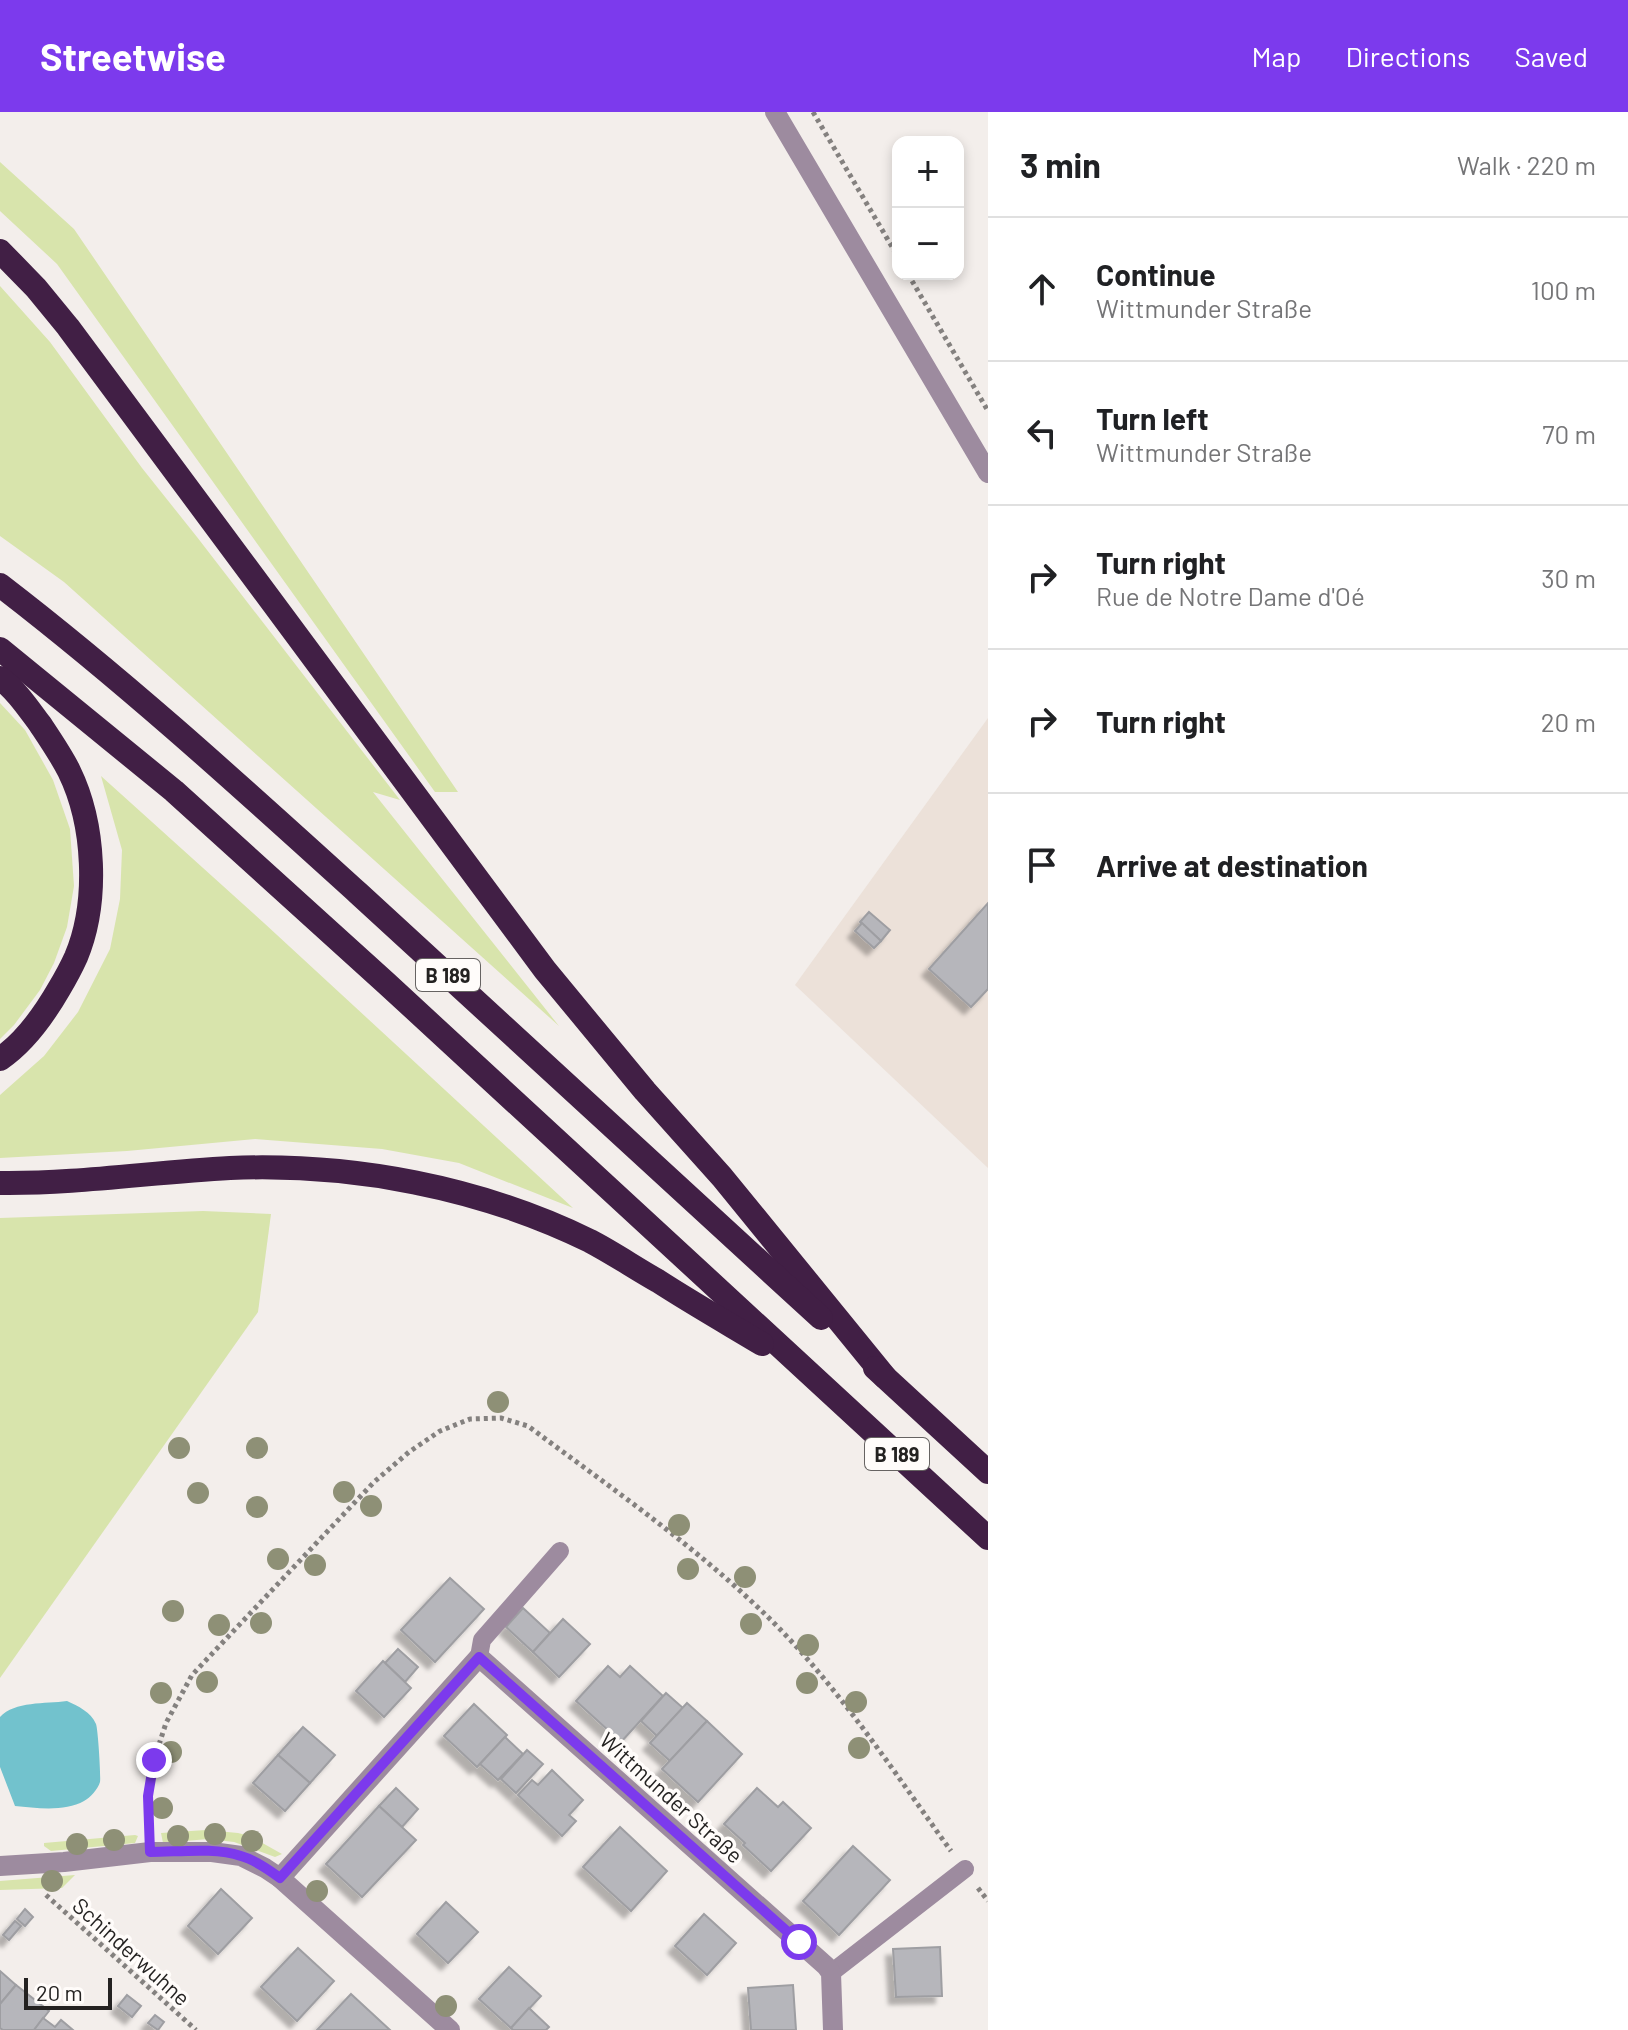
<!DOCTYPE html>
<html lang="en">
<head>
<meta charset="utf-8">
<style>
  body { margin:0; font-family:Barlow,sans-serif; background:#f2f2f2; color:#202124 }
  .controls { position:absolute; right:24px; top:24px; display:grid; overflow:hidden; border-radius:16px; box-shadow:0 4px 12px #0003 }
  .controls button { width:72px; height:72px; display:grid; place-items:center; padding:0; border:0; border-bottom:2px solid #e0e0e0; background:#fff; color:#202124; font:40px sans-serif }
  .scale { position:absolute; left:24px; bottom:20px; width:88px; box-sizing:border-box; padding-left:8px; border:4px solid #242221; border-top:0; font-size:22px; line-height:28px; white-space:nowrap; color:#242221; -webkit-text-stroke:6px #fffcfa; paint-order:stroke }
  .stop { position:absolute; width:24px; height:24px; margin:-18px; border:6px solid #7c3aed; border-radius:50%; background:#fff }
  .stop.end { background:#7c3aed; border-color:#fff; box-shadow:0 2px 8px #0008 }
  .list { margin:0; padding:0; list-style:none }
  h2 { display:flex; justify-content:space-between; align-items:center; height:104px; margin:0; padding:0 32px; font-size:34px }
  h2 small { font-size:26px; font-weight:400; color:#757577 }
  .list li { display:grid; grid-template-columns:52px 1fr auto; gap:24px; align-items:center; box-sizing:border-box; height:144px; padding:0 32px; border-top:2px solid #e0e0e0 }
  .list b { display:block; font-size:30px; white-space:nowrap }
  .list p { margin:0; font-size:26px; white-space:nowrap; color:#757577 }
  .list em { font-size:26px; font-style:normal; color:#757577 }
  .icon { flex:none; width:44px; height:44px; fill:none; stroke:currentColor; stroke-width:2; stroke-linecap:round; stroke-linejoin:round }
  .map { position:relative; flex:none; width:988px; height:1918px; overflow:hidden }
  header { display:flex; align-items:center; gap:48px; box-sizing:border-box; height:112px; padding:0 40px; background:#7c3aed; color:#fff }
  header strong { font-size:38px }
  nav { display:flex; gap:44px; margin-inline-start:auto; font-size:28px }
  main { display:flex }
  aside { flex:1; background:#fff }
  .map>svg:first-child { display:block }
  .built { fill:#ece1d9 }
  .green { fill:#d8e4ac }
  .water { fill:#72c2cd }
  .building { fill:#b6b6bb; stroke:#9e9ea2; stroke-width:2; filter:url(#shadow) }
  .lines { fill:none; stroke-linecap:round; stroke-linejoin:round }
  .path { stroke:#84817f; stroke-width:5; stroke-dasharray:4 4; stroke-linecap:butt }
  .lane { stroke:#9d8b9f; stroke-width:18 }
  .street { stroke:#9d8b9f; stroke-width:20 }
  .highway { stroke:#411f45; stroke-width:24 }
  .tree { fill:#8e9076 }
  .route { stroke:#7c3aed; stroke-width:10 }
  .labels { text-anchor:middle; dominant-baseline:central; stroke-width:7; stroke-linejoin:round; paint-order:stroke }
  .shield { fill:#fffcfa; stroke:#666362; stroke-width:2 }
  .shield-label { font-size:20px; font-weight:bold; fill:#242221 }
  .street-label { font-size:22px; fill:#242221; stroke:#fffcfa }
</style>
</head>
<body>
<header>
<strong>Streetwise</strong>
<nav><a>Map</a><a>Directions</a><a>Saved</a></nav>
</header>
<main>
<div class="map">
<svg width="988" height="1918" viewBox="0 0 988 1918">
  <defs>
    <filter id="shadow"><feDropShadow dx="-7" dy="7" stdDeviation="2" flood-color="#0004"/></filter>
  </defs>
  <rect width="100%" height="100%" fill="#f3eeeb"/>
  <path class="built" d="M988,606V1056L795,873Z"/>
  <g class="green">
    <path d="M0,50L74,117L458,680H435L57,152L0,99Z"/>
    <path d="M0,174L50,230L142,356L197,425L400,688L373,680L559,914L64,470L0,424Z"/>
    <path d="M0,591L25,618L53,668L70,717L74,774L67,815L54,851L40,878L14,913L0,927Z"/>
    <path d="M101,664L264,811L573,1096L459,1051L382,1037L255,1027L127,1039L0,1046V983L44,944L78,900L110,837L120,787L122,738Z"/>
    <path d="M203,1099L271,1102L258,1200L0,1566V1106Z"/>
    <path d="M206,1718L238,1721L250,1724L282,1742L275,1745L234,1730L208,1727L163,1731L161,1721Z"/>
    <path d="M135,1723L138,1724L135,1731L51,1739L44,1734V1731Z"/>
    <path d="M75,1763L62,1776L0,1778V1769Z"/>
  </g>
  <path class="water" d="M67,1589C78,1594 91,1600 96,1612C98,1617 101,1665 100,1670C98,1677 90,1686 84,1689C65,1700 36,1696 15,1694L0,1655V1605C15,1589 45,1592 67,1589Z"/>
  <g class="building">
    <path d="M988,791V877L971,895L929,857Z"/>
    <path d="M869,800L890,818L881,829L860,810Z"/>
    <path d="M862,811L881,829L874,836L855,819Z"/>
    <path d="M450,1466L484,1497L435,1550L401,1518Z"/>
    <path d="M523,1496L550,1521L533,1540L506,1515Z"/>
    <path d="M563,1507L590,1532L559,1565L533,1540Z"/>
    <path d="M398,1537L418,1555L405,1570L385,1551Z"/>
    <path d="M383,1549L411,1576L384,1605L356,1579Z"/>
    <path d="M608,1554L620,1565L630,1554L663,1584L621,1630L576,1589Z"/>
    <path d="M666,1581L683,1596L657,1624L641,1609Z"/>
    <path d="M687,1591L707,1609L670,1649L650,1631Z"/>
    <path d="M474,1592L507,1623L477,1655L444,1624Z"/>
    <path d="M707,1609L742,1642L698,1690L662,1657Z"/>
    <path d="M303,1615L335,1643L310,1671L278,1643Z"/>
    <path d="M505,1625L523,1642L498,1668L480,1652Z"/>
    <path d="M527,1638L543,1652L516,1681L501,1667Z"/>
    <path d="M278,1643L310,1671L285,1699L253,1671Z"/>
    <path d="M552,1658L583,1688L569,1703L576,1709L562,1724L518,1683L532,1668L538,1673Z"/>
    <path d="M396,1676L418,1697L402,1715L379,1694Z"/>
    <path d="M757,1676L778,1695L783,1690L811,1716L771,1759L743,1733L745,1731L724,1712Z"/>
    <path d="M379,1694L416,1728L362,1785L326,1752Z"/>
    <path d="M620,1715L667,1759L631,1799L583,1755Z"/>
    <path d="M853,1734L890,1768L839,1823L803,1789Z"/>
    <path d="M221,1777L252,1806L218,1842L188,1814Z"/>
    <path d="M446,1790L478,1820L448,1851L417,1822Z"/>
    <path d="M25,1797L33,1805L25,1814L17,1807Z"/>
    <path d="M704,1802L736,1831L707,1863L675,1834Z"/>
    <path d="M15,1809L21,1814L9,1828L3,1823Z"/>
    <path d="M940,1835L942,1884L896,1885L893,1837Z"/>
    <path d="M298,1836L334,1869L297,1909L261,1875Z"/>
    <path d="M509,1855L541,1884L511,1916L479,1887Z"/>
    <path d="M0,1859L16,1873L0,1892Z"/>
    <path d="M16,1873L49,1899L34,1918H3L0,1916V1892Z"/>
    <path d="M793,1873L796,1918H751L748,1876Z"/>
    <path d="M351,1882L390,1918H317Z"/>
    <path d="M127,1883L141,1894L132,1905L118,1894Z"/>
    <path d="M529,1896L549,1915L546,1918H513L511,1916Z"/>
    <path d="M155,1903L164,1910L158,1918L148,1911Z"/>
    <path d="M43,1906L55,1915L61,1908L73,1918H34Z"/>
  </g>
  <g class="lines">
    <g class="path">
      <path d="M813,0L898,145"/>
      <path d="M908,162L988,299"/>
      <path d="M150,1719L148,1684L154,1648L166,1611L192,1563L374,1370L409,1340L440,1319L470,1307L501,1306L528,1314C611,1376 697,1435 771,1508C840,1577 894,1660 951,1739"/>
      <path d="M978,1776L988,1789"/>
      <path d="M46,1783L196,1918"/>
    </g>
    <g class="lane">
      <path d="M479,1545L482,1528L560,1439"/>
      <path d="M831,1861L965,1757"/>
    </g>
    <g class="street">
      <path d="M775,0L988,361"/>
      <path d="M0,1754L64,1750L150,1740H212L241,1744L265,1756L280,1766L450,1918"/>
      <path d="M280,1766L479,1545L826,1854L831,1861L833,1918"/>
    </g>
    <g class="highway">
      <path d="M0,139L36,176L68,215L545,858L645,979L722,1065L885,1265"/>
      <path d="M0,473C125,569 241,675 358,781C513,922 667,1064 821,1206"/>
      <path d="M0,537L174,679L386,871L988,1426"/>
      <path d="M0,566C16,578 28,596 40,612C50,627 61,643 69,659C95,712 99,790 76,845C71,856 65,867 59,877C44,903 25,930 0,947"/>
      <path d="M0,1071C77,1072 153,1060 230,1056C352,1051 480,1075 590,1129C613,1141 635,1156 658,1169C692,1191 727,1211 762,1232"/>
      <path d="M875,1256L988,1360"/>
    </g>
  </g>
  <g class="tree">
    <circle cx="498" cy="1290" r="11"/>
    <circle cx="179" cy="1336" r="11"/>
    <circle cx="257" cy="1336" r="11"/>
    <circle cx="344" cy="1380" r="11"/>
    <circle cx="198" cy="1381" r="11"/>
    <circle cx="371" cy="1394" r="11"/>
    <circle cx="257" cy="1395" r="11"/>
    <circle cx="679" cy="1413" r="11"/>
    <circle cx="278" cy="1447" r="11"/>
    <circle cx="315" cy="1453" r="11"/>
    <circle cx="688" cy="1457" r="11"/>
    <circle cx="745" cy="1465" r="11"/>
    <circle cx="173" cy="1499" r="11"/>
    <circle cx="261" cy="1511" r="11"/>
    <circle cx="751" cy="1512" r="11"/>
    <circle cx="219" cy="1513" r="11"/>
    <circle cx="808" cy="1533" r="11"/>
    <circle cx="207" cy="1570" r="11"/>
    <circle cx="807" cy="1571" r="11"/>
    <circle cx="161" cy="1581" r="11"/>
    <circle cx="856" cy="1590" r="11"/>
    <circle cx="859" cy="1636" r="11"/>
    <circle cx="171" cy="1640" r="11"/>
    <circle cx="162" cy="1696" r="11"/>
    <circle cx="215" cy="1722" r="11"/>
    <circle cx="178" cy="1724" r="11"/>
    <circle cx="114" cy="1728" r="11"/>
    <circle cx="252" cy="1729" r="11"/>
    <circle cx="77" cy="1732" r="11"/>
    <circle cx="52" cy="1769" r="11"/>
    <circle cx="317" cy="1779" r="11"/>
    <circle cx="446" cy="1894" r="11"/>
  </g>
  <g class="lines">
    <path class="route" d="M154,1648L148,1684L150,1740C178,1740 215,1735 241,1744C255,1748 268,1757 280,1766L479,1545L799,1830"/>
  </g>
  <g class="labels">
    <g class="shield">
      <rect x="416" y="847" width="64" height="32" rx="6"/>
      <rect x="865" y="1326" width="64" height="32" rx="6"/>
    </g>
    <g class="shield-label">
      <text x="448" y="863">B 189</text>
      <text x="897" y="1342">B 189</text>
    </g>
    <g class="street-label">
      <text transform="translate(672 1685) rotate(42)">Wittmunder Straße</text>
      <text transform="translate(132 1839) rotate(42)">Schinderwuhne</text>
    </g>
  </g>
</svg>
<div class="controls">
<button>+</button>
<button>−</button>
</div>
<div class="scale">20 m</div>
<div class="stop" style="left:799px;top:1830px"></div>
<div class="stop end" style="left:154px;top:1648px"></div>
</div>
<aside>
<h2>3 min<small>Walk · 220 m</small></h2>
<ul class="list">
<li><svg class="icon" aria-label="ahead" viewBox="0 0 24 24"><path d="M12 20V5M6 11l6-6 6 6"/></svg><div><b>Continue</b><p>Wittmunder Straße</p></div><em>100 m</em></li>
<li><svg class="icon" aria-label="left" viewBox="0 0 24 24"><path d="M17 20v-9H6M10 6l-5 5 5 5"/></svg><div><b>Turn left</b><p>Wittmunder Straße</p></div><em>70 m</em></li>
<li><svg class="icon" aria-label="right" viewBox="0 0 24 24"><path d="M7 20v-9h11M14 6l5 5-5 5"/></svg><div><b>Turn right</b><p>Rue de Notre Dame d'Oé</p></div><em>30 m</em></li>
<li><svg class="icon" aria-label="right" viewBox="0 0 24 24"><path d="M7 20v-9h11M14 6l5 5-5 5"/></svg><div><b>Turn right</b></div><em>20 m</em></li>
<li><svg class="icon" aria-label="arrive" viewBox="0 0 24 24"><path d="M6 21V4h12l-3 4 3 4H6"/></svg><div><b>Arrive at destination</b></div></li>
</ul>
</aside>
</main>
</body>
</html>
